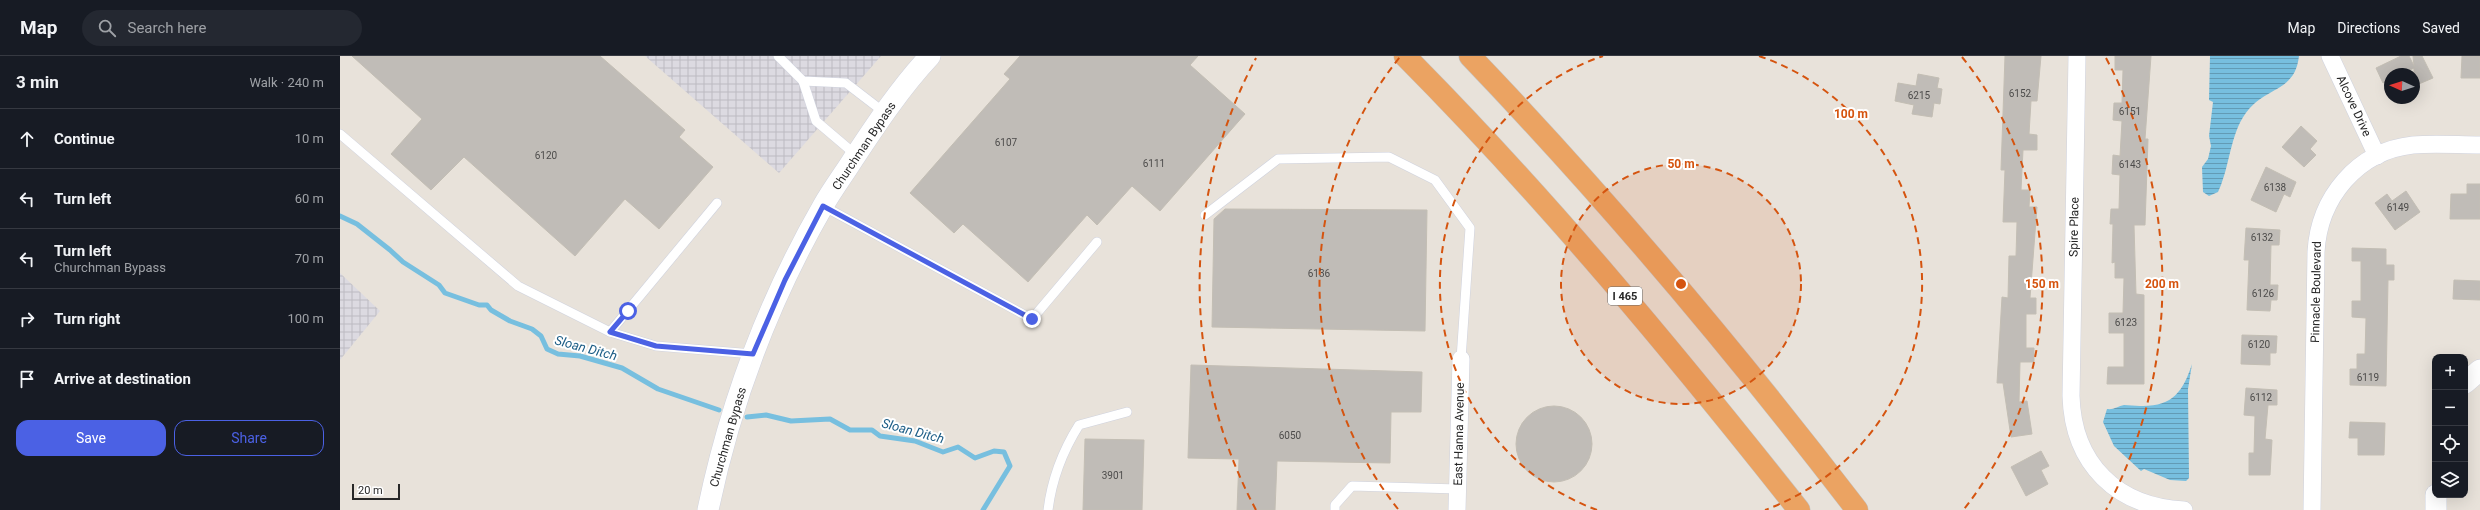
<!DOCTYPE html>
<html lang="en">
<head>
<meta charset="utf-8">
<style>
  body { margin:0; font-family:Roboto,sans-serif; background:#242831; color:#f1f3f6 }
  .controls { position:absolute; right:12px; bottom:12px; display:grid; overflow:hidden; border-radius:8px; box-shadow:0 4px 16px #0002 }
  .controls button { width:36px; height:36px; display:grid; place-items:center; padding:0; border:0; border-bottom:1px solid #363941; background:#171b24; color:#f1f3f6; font:20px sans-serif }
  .compass { position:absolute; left:2044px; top:12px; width:36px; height:36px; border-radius:50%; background:#171b24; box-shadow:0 4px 16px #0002; rotate:273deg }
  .scale { position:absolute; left:12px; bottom:10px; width:48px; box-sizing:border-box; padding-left:4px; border:2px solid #272727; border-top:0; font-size:11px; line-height:14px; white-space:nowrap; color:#272727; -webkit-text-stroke:3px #fff; paint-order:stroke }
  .stop { position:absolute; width:12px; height:12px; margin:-9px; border:3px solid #4b61e4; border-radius:50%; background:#fff }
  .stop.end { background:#4b61e4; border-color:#fff; box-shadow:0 1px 4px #0008 }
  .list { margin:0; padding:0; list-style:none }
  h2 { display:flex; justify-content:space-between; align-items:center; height:52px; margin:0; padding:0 16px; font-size:17px }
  h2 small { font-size:13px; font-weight:400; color:#9ea1a6 }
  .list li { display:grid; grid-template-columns:26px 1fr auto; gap:12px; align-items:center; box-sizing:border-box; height:60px; padding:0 16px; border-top:1px solid #363941 }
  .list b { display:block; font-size:15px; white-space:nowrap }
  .list p { margin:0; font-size:13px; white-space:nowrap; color:#9ea1a6 }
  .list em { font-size:13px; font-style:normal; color:#9ea1a6 }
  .actions { display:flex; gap:8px; padding:12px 16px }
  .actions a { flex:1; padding:9px 0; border:1px solid #4b61e4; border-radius:12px; text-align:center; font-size:14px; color:#4b61e4 }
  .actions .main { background:#4b61e4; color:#fff }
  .icon { flex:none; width:22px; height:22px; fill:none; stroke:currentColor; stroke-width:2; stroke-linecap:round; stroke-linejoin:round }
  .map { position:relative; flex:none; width:2140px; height:454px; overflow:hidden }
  header { display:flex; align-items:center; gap:24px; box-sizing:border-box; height:56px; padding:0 20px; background:#171b24; border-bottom:1px solid #363941 }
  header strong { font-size:19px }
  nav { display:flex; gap:22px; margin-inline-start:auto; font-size:14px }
  .search { width:280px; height:36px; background:#242831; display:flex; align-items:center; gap:10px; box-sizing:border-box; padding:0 14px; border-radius:22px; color:#9ea1a6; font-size:15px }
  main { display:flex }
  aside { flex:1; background:#171b24 }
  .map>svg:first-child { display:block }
  .industrial { fill:url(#industrial-grid) }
  .water { fill:url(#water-rules) }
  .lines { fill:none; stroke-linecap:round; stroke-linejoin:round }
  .stream { stroke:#77bfdf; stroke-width:5 }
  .building { fill:#c0bcb7; stroke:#c3beb4 }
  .service-casing { stroke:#cfd2de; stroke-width:10 }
  .minor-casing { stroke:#cfd2de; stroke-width:18 }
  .tertiary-casing { stroke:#cfd2de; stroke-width:22 }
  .motorway-casing { stroke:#c3c3c3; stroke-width:23 }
  .service { stroke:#fff; stroke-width:9 }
  .minor { stroke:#fff; stroke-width:17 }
  .tertiary { stroke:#fff; stroke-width:21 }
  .motorway { stroke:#eba362; stroke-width:22 }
  .route { stroke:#4b61e4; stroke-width:5 }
  .ring { fill:none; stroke:#d5540f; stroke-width:2; stroke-dasharray:7 5 }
  .labels { text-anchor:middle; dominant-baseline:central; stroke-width:4; stroke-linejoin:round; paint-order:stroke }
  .number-label { font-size:10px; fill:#4d4c4b }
  .shield { fill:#fff; stroke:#686868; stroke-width:1 }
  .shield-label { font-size:11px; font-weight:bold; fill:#272727 }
  .street-label { font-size:12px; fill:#272727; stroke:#fff }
  .water-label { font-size:13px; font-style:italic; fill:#1c5d86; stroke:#fff }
  .centre { fill:#d5540f; stroke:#fff; stroke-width:2 }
  .ring-label { font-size:12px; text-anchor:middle; font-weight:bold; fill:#d5540f; stroke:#fff; stroke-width:4; stroke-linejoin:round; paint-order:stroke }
</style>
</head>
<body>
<header>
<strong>Map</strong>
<div class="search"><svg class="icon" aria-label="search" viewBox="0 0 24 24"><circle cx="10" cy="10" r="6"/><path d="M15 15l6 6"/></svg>Search here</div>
<nav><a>Map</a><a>Directions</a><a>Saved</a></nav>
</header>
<main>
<aside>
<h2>3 min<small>Walk · 240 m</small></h2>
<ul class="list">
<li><svg class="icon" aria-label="ahead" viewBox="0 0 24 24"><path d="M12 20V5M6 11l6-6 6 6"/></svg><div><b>Continue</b></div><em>10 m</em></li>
<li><svg class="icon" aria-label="left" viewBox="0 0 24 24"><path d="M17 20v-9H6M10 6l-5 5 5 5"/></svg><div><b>Turn left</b></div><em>60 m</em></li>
<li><svg class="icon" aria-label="left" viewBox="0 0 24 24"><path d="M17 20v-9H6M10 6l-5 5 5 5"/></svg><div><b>Turn left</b><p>Churchman Bypass</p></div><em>70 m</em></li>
<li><svg class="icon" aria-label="right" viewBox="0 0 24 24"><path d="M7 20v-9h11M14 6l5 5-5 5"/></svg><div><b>Turn right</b></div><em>100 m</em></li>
<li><svg class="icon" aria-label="arrive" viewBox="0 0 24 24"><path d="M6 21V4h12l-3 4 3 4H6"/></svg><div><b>Arrive at destination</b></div></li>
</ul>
<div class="actions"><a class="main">Save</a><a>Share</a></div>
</aside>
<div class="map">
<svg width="2140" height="454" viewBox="0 0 2140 454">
  <defs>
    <pattern id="industrial-grid" width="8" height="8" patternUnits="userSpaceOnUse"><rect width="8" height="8" fill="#dcdae1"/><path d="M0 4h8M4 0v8" fill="none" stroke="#bdbbc1"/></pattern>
    <pattern id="water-rules" width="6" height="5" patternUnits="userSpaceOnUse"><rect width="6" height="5" fill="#77bfdf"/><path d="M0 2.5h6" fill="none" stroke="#629bb5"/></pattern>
  </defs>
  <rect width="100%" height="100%" fill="#e8e2da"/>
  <g class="industrial">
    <path d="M305,0H541L439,117Z"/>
    <path d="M0,217L40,255L0,304Z"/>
  </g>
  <g class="water">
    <path d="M1870,0H1959C1955,35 1929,30 1909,53C1891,74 1891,103 1881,129L1878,136L1869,140L1863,136L1862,111L1868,103L1871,90L1869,80L1873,46L1869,44Z"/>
    <path d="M1852,308L1848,333L1849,422L1846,425L1830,424L1804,413L1801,415L1774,390L1763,366L1767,353C1774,354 1778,350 1784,349C1789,349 1795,350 1800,350C1832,351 1843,336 1852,308Z"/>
  </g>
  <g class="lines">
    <g class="stream">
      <path d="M0,160L17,168L50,194L63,206L99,229L105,237L139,249H147L151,254L170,265L192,273L201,280L207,293L218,298L240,300L282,312L318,333L379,354"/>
      <path d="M407,361L426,359L451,365L490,363L510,374H532L540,380L575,385L603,396L618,391L635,402L654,395L664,396L670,410L643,454"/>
    </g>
  </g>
  <g class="building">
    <path d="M12,0H260L345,74L339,81L373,111L319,173L285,143L235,200L124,101L91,134L51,98L82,63Z"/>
    <path d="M680,0H858L850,9L905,58L820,155L792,130L757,169L747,159L688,226L623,168L614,177L570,137L670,23L664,18Z"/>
    <path d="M1665,0H1701L1697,45H1691L1689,78L1697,79V94H1683L1681,134H1690L1689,151H1697L1690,242H1696V258H1686V292H1694V306H1680L1679,346L1687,345L1692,378L1671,381L1663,327H1657L1662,241L1668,242L1669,200H1676L1677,166H1663L1665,114H1661Z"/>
    <path d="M1775,0H1811L1805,83H1808L1805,169H1794L1796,238L1804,239V328H1767L1768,311H1784V277H1769V257H1783L1784,222H1775V206L1772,207L1773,168H1770L1771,153H1779L1780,119L1772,118L1773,99L1780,100L1782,65L1773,64L1774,47H1782L1783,14H1775Z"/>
    <path d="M2061,0H2069L2074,10L2073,0H2082L2093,22L2074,30V12L2061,18H2050V23L2043,27L2036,12Z"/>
    <path d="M2122,0H2140V22H2121Z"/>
    <path d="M1578,18L1599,22L1597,32L1602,33L1600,48L1594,47L1592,61L1572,58L1574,49L1555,45L1558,27L1576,30Z"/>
    <path d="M1961,70L1977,85L1970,93L1976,99L1964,111L1942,91Z"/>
    <path d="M1926,111L1956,126L1950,141L1944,138L1936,156L1911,144Z"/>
    <path d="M2127,128H2140V163H2110L2111,138H2127Z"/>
    <path d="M2066,135L2080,156L2055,174L2035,147L2047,138L2052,145Z"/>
    <path d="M885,153L1087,154L1085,275L872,271L874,163Z"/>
    <path d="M1906,172L1940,174L1939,189H1931L1930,229H1938L1937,244H1931L1930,255L1907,254L1909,204H1904Z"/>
    <path d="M2012,192L2046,193V209H2054V224H2048L2046,330L2010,329V313H2017V298H2025L2026,262L2012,261V245H2021V205H2012Z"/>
    <path d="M2114,224L2140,225V244L2113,243Z"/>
    <path d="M1902,279L1937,280L1936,297H1930V309L1901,308Z"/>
    <path d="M851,309L1082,316L1081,356H1051L1050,407L937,405L935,454H897L899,403L848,402Z"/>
    <path d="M1906,332L1937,334V349H1928L1925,383L1932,384L1930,419H1909V397H1914L1915,360L1904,359Z"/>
    <circle cx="1214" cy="388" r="38"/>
    <path d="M2010,366L2045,367L2044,399H2018V382H2009Z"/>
    <path d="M745,383L804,384L802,454H743Z"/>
    <path d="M1701,395L1709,410L1701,414L1708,428L1686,440L1671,411Z"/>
  </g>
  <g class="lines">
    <g class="service-casing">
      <g id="service">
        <path d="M438,0L463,25L506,27L545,57"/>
        <path d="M463,25L476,65L516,99"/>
        <path d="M0,78L178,230L270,276L316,290L413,298"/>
        <path d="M483,150L692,263L757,186"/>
        <path d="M865,159L938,103L1049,101L1095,124L1130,172L1121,303"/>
        <path d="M270,276L377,147"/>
        <path d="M708,454C712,422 722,396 739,369L787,356"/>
        <path d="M995,454V449L1012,430L1118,433"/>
      </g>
    </g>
    <g class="minor-casing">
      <g id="minor">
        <path d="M1737,0L1731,340C1733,408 1777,451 1844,454"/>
        <path d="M1990,0L2037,100"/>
        <path d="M1117,454L1121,303"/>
        <path d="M1972,454L1976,196C1979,142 2017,95 2073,89C2095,87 2118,89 2140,89"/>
      </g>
    </g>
    <g class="tertiary-casing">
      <g id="tertiary">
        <path d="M2125,327L2140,314"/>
        <path d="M368,454C390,348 429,244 483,150C492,134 504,118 514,102C537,67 561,31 590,0"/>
        <path d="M2096,454V439"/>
      </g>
    </g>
    <g class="motorway-casing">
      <g id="motorway">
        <path d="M1065,0C1207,143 1334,296 1459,454"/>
        <path d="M1130,0C1268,144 1396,296 1517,454"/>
      </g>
    </g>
    <use href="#service" class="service"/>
    <use href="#minor" class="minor"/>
    <use href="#tertiary" class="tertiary"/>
    <use href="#motorway" class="motorway"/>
  </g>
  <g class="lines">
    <path class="route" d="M288,255L270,276L316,290L413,298L445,224L483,150L692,263"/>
  </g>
  <circle cx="1341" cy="228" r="120" fill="#d5540f" fill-opacity=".12"/>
  <g class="ring">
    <circle cx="1341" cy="228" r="120"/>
    <path d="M1257 454A241 241 0 0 1 1263 0M1419 0A241 241 0 0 1 1425 454"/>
    <path d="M1058 453A361 361 0 0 1 1060 1M1622 1A361 361 0 0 1 1624 453"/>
    <path d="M916 454A481 481 0 0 1 916 2M1766 2A481 481 0 0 1 1766 454"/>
  </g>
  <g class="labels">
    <g class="number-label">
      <text x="1680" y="37">6152</text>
      <text x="1579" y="39">6215</text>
      <text x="1790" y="55">6151</text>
      <text x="666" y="86">6107</text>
      <text x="206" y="99">6120</text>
      <text x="814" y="107">6111</text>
      <text x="1790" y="108">6143</text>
      <text x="1935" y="131">6138</text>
      <text x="2058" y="151">6149</text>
      <text x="1922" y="181">6132</text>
      <text x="979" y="217">6136</text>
      <text x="1923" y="237">6126</text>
      <text x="1786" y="266">6123</text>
      <text x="1919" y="288">6120</text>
      <text x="2028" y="321">6119</text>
      <text x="1921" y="341">6112</text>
      <text x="950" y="379">6050</text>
      <text x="773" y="419">3901</text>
    </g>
    <rect class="shield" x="1268" y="231" width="34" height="18" rx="3"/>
    <g class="shield-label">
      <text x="1285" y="240">I 465</text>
    </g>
    <g class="street-label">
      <text transform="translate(2014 50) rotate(65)">Alcove Drive</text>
      <text transform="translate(524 90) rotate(-56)">Churchman Bypass</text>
      <text transform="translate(1734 171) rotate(-89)">Spire Place</text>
      <text transform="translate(1976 236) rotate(-89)">Pinnacle Boulevard</text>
      <text transform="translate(1119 378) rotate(-89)">East Hanna Avenue</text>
      <text transform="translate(388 381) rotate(-74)">Churchman Bypass</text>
    </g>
    <g class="water-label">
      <text transform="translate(246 292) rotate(15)">Sloan Ditch</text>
      <text transform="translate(573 375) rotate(15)">Sloan Ditch</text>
    </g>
  </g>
  <circle cx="1341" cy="228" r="6" class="centre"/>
  <g class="ring-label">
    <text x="1511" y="62">100 m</text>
    <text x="1341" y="112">50 m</text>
    <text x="1702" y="232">150 m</text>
    <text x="1822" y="232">200 m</text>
  </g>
</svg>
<div class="controls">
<button>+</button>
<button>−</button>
<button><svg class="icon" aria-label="locate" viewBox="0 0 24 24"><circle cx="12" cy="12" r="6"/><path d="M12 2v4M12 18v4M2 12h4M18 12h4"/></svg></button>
<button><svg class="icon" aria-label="layers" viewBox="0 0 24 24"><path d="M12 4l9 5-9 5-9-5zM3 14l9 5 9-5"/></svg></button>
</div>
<svg class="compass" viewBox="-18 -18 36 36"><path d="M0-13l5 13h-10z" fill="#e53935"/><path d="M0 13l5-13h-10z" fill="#9ea1a6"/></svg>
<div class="scale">20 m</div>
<div class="stop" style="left:288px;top:255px"></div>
<div class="stop end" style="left:692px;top:263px"></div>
</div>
</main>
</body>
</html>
